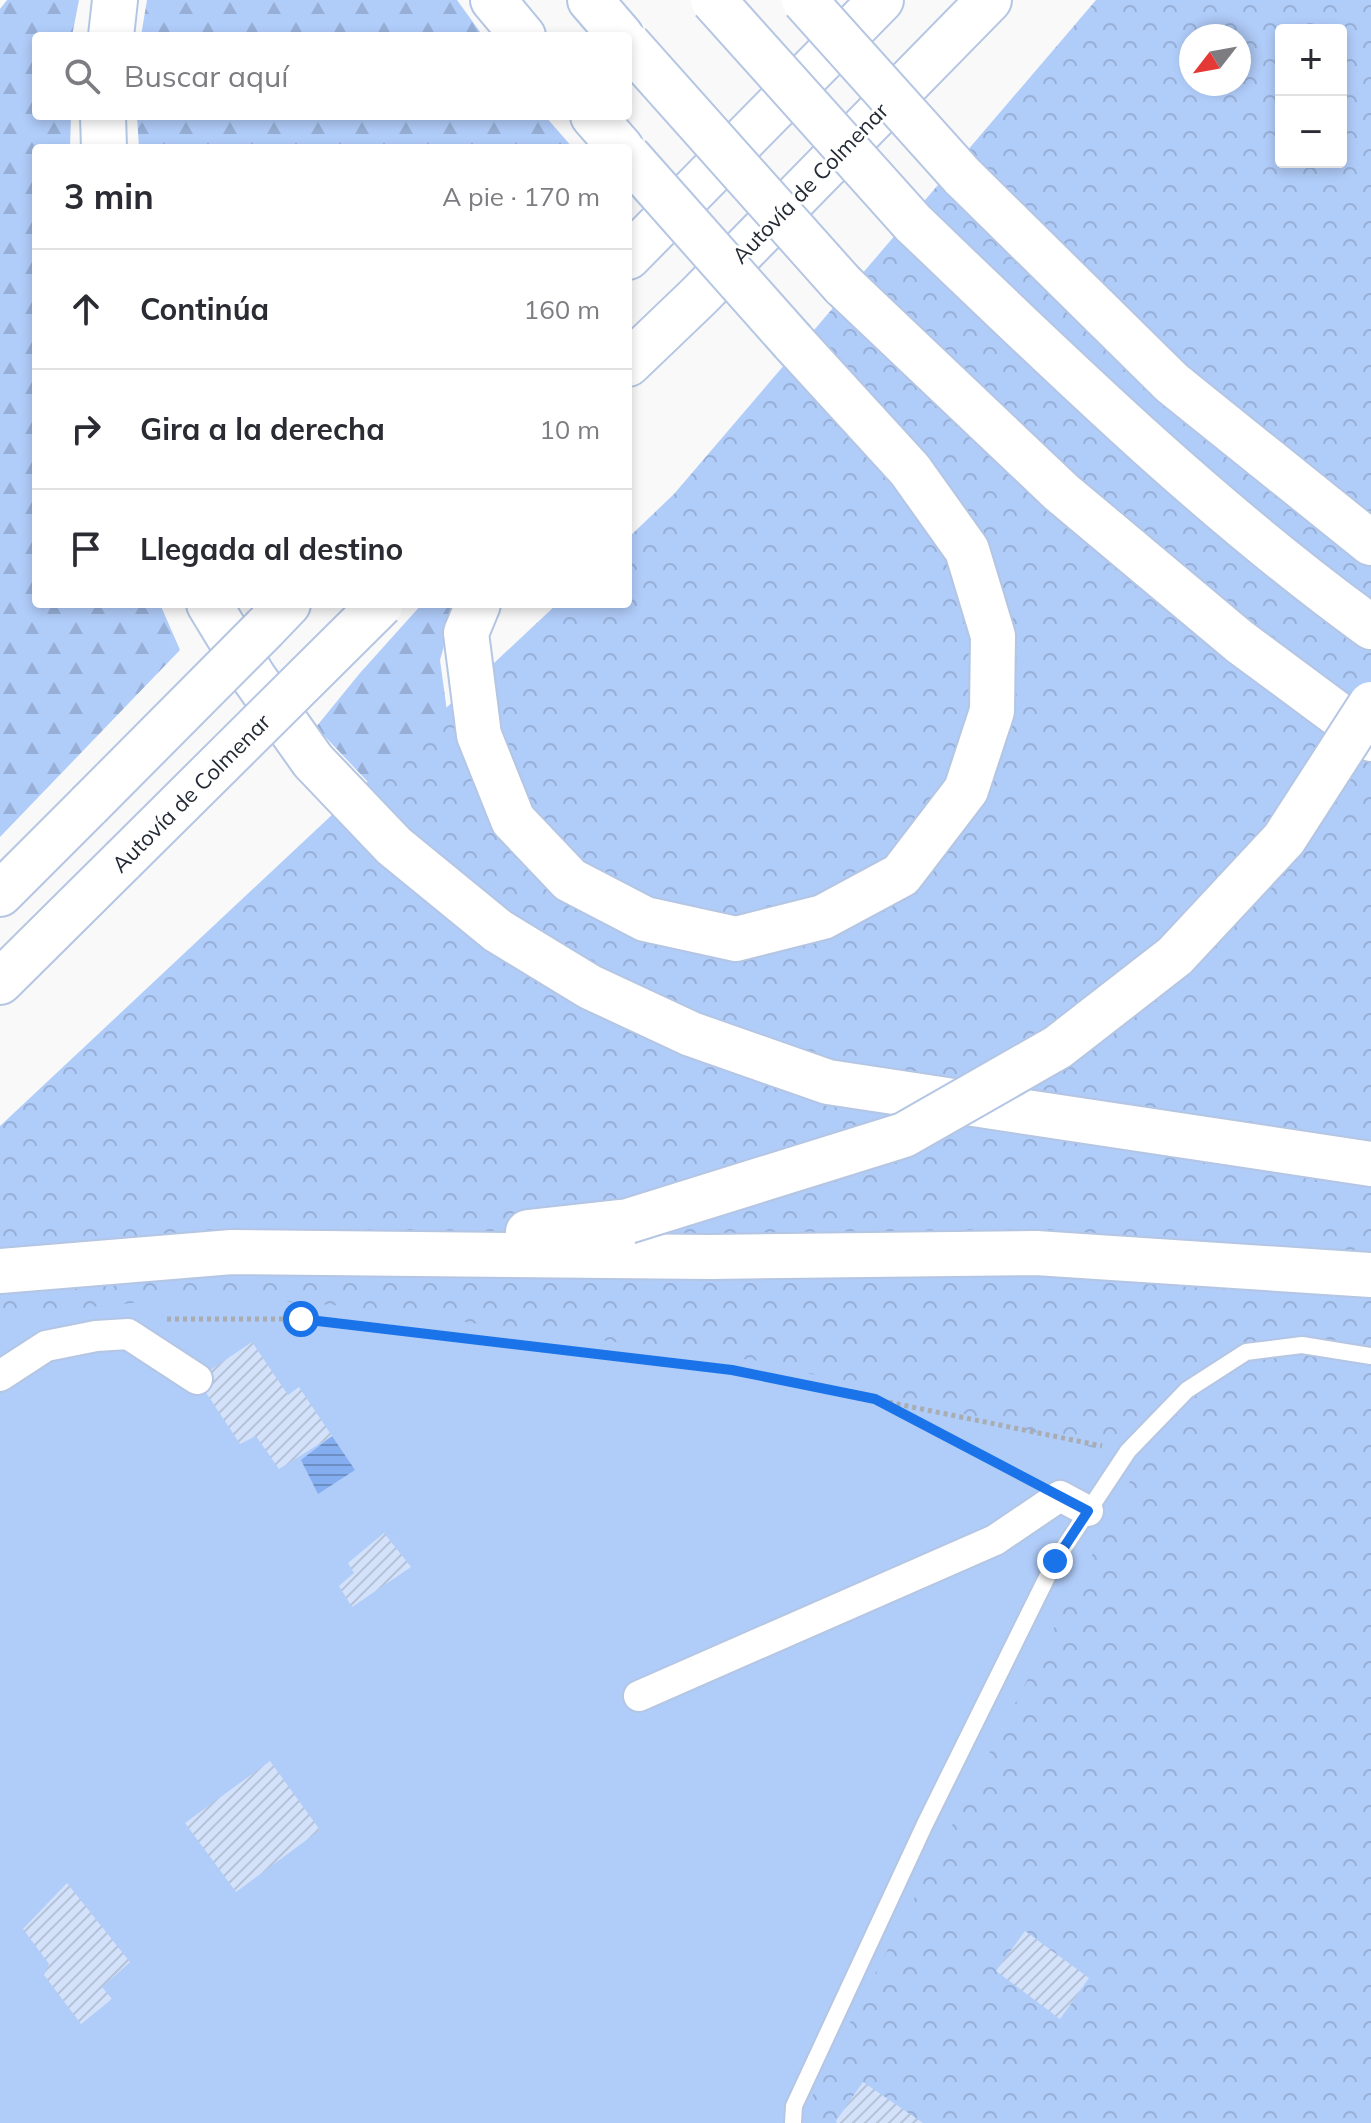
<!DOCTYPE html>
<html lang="es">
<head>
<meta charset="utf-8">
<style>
  body { margin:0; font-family:Mulish,sans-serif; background:#f7f7f7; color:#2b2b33 }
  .controls { position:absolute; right:24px; top:24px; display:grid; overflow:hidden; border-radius:8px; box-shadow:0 4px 12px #0003 }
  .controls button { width:72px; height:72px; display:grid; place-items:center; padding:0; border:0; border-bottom:2px solid #e1e1e2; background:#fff; color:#2b2b33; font:40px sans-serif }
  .compass { position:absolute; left:1179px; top:24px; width:72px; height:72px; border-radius:50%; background:#fff; box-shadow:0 4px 12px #0003; rotate:239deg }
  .stop { position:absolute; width:24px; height:24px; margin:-18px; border:6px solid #1a73e8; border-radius:50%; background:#fff }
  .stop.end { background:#1a73e8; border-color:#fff; box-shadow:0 2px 8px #0008 }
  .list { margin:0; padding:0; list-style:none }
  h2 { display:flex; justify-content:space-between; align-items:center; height:104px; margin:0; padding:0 32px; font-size:34px }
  h2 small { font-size:26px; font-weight:400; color:#7c7c81 }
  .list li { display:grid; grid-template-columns:52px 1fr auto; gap:24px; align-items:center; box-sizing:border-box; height:120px; padding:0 32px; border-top:2px solid #e1e1e2 }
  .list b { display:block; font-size:30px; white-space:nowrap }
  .list em { font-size:26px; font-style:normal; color:#7c7c81 }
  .icon { flex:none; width:44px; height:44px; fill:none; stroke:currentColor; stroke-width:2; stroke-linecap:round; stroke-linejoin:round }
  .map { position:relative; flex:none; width:1371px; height:2123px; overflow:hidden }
  .search { position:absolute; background:#fff; box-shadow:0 4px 12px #0003; left:32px; top:32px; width:600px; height:88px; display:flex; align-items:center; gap:20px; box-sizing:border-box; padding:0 28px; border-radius:8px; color:#7c7c81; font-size:30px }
  .panel { position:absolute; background:#fff; box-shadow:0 4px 12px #0003; left:32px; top:144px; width:600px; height:464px; border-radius:8px }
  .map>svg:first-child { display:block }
  .forest { fill:url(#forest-firs) }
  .park { fill:url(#park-crowns); fill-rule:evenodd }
  .garden { fill:#b0ccf9 }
  .water { fill:url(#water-rules) }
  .building { fill:url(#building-hatch) }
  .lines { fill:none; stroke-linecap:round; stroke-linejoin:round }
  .lane-casing { stroke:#b4c6e3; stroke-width:20 }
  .street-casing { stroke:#b4c6e3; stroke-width:34 }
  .highway-casing { stroke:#b4c6e3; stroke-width:48 }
  .path { stroke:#a9acb0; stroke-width:5; stroke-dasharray:4 4; stroke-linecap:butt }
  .lane { stroke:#fff; stroke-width:16 }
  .street { stroke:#fff; stroke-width:30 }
  .highway { stroke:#fff; stroke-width:44 }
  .highway-bridge-casing { stroke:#b4c6e3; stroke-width:48; stroke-linecap:butt }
  .highway-bridge { stroke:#fff; stroke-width:44 }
  .route { stroke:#1a73e8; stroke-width:10 }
  .labels { text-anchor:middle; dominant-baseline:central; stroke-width:6; stroke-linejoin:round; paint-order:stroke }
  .street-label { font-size:22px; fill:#242b36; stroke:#fff }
</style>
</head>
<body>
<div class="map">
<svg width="1371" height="2123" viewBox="0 0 1371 2123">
  <defs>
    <pattern id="forest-firs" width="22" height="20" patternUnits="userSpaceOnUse" patternTransform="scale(2)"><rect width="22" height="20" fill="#b0ccf9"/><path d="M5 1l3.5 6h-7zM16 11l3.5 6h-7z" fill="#97afd6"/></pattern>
    <pattern id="park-crowns" width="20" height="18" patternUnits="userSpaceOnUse" patternTransform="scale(2)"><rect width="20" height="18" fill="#b0ccf9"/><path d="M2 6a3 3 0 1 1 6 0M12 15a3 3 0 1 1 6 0" fill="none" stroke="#97afd6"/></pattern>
    <pattern id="water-rules" width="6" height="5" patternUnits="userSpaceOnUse" patternTransform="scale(2)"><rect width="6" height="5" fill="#85aef0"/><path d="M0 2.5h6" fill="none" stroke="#6d8ec3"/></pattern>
    <pattern id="building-hatch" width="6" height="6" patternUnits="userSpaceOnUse" patternTransform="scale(2)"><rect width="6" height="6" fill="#d3e2fa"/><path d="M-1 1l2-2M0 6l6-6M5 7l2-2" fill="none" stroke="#b5c2d7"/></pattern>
  </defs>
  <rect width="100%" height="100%" fill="#f9f9f9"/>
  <g class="forest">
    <path d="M7,0H79L72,36H36V116H71L70,148H36V604H160L180,650L0,837V9Z"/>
    <path d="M147,0H457L483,36H141Z"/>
    <path d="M137,116H545L573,148H139Z"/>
    <path d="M422,604H456L440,660L451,741L477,876L367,781L316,727L360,673Z"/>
  </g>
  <path class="park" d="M1096,0H1371V2123H0V1126L557,604H628V538L674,494ZM1281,30H1341V162H1281ZM1191,36H1239V84H1191Z"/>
  <path class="garden" d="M205,1296L346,1306L765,1362L1141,1460L813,2094L808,2123H0V1316Z"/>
  <path class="water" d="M332,1436L355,1470L318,1494L301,1460Z"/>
  <g class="building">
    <path d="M252,1342L288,1395L299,1387L332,1436L279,1469L256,1436L240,1444L197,1379Z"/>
    <path d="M384,1533L411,1567L352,1607L339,1586L354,1573L348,1563Z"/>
    <path d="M270,1761L320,1830L236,1892L185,1823Z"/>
    <path d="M67,1883L130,1962L102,1987L112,1999L81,2024L44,1975L49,1964L23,1929Z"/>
    <path d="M1025,1931L1089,1978L1060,2019L996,1971Z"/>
    <path d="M863,2082L923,2123H837L836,2121Z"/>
  </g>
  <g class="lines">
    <g class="lane-casing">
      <path id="lane" d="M793,2123L794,2106L925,1824L1055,1561L1128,1451L1187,1390L1246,1352L1302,1345L1371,1356"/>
    </g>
    <g class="street-casing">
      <g id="street">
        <path d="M0,1376L46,1346L96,1336L128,1334L197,1379"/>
        <path d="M639,1696L995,1540L1060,1496L1088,1511"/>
      </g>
    </g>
    <g class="highway-casing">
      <g id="highway">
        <path d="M493,0L523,36"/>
        <path d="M590,0L621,36"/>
        <path d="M111,36L115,0"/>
        <path d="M103,116L104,148"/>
        <path d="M593,116L621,148"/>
        <path d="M962,176L1172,383L1371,543"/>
        <path d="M913,223C1059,363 1207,508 1371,627"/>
        <path d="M628,257L881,0"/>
        <path d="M843,285L1061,492L1240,642L1371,739"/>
        <path d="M628,364L699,296L989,0"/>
        <path d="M209,604L254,678L313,761L394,846L498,931L590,987L691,1034L828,1082L1371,1164"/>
        <path d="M478,604L466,633L479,735L513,820L570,880L645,919L736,939L823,917L901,875L966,790L992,711L993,636L967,550L910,470L793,342"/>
        <path d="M265,628L288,604"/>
        <path d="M0,894L89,805"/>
        <path d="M0,982L123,860"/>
        <path d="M528,1232L628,1221"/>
        <path d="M0,1271L232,1252L710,1257L1036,1253L1371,1275"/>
      </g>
    </g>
    <g class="path">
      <path d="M167,1319H301L732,1370L1102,1446"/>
      <path d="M880,1402L1028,1479"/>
    </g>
    <use href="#lane" class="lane"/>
    <use href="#street" class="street"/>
    <use href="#highway" class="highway"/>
    <g class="highway-bridge-casing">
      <g id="highway-bridge">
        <path d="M713,0L913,223"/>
        <path d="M804,0L962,176"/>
        <path d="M628,44L843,285"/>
        <path d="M628,156L793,342"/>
        <path d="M89,805L265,628"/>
        <path d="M123,860L381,604"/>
        <path d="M628,1221L904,1135L1058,1047L1175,956L1284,839L1371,704"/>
      </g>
    </g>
    <use href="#highway-bridge" class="highway-bridge"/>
  </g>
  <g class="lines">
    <path class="route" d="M301,1319L732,1370L875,1399L1088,1511L1055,1561"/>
  </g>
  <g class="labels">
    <g class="street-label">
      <text transform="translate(810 183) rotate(-46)">Autovía de Colmenar</text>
      <text transform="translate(191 793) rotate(-45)">Autovía de Colmenar</text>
    </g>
  </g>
</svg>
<div class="controls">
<button>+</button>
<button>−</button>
</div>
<svg class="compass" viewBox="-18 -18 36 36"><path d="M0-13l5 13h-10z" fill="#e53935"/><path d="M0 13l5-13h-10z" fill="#7c7c81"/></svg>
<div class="stop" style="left:301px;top:1319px"></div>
<div class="stop end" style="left:1055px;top:1561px"></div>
<div class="search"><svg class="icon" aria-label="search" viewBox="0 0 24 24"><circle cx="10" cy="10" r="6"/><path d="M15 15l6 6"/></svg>Buscar aquí</div>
<section class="panel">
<h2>3 min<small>A pie · 170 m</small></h2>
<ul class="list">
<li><svg class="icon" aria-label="ahead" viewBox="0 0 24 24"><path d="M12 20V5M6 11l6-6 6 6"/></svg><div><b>Continúa</b></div><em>160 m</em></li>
<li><svg class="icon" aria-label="right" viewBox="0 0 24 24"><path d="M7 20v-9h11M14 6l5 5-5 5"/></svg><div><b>Gira a la derecha</b></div><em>10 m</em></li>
<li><svg class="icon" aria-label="arrive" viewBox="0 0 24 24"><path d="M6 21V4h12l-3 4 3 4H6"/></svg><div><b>Llegada al destino</b></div></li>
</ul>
</section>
</div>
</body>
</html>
